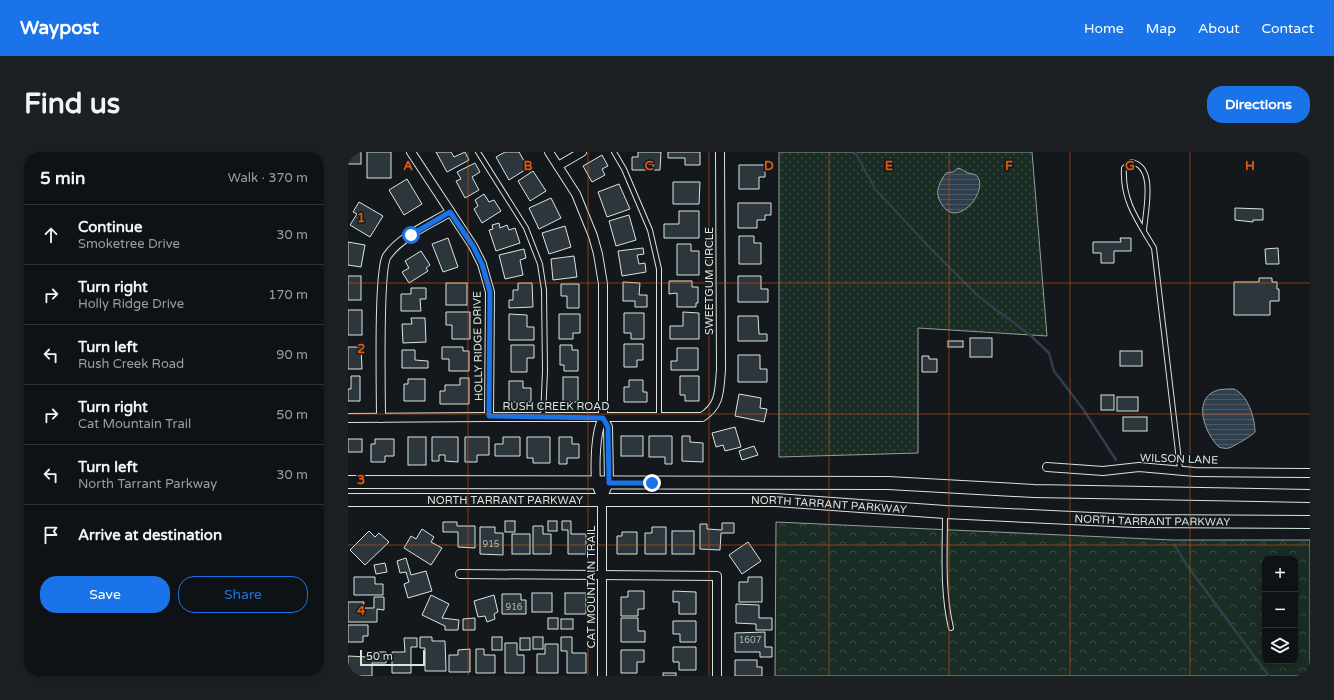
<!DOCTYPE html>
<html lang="en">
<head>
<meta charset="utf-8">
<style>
  body { margin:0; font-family:"Varela Round",sans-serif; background:#1d2022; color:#f1f3f6 }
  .controls { position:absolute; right:12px; bottom:12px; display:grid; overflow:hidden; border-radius:8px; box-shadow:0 2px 10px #0003 }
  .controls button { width:36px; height:36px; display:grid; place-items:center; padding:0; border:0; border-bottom:1px solid #2f3234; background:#0f1215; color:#f1f3f6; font:20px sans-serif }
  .scale { position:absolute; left:12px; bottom:10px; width:65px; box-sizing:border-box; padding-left:4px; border:2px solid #d8e6dc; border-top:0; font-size:11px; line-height:14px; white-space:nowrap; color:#d8e6dc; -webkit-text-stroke:3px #14181c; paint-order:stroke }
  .stop { position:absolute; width:12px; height:12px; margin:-9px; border:3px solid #1a73e8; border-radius:50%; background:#fff }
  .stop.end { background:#1a73e8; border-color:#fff; box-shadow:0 1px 4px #0008 }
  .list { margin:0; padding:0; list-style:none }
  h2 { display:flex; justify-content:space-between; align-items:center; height:52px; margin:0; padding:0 16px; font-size:17px }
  h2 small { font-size:13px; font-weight:400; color:#9b9ea0 }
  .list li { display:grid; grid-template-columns:26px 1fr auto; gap:12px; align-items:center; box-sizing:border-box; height:60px; padding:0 16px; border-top:1px solid #2f3234 }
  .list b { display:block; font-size:15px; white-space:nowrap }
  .list p { margin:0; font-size:13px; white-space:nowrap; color:#9b9ea0 }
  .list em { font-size:13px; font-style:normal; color:#9b9ea0 }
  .actions { display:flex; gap:8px; padding:12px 16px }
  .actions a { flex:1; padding:9px 0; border:1px solid #1a73e8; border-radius:16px; text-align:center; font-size:14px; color:#1a73e8 }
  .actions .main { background:#1a73e8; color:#fff }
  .icon { flex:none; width:22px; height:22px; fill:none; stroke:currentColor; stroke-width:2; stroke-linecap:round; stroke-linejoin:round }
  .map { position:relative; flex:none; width:962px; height:524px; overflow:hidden; border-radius:16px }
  header { display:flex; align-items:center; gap:24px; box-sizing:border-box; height:56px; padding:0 20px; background:#1a73e8; color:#fff }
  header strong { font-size:19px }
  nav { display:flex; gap:22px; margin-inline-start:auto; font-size:14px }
  .intro { display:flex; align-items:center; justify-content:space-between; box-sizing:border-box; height:96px; padding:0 24px }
  h1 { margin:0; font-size:28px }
  .button { padding:10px 18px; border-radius:16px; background:#1a73e8; color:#fff; font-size:14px; font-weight:700 }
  main { display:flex; gap:24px; padding:0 24px }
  aside { flex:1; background:#0f1215; border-radius:16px; box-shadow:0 2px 10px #0003 }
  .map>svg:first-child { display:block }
  .grass { fill:url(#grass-dots); stroke:#939e99 }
  .forest { fill:url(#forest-crowns); stroke:#939e99; fill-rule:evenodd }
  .water { fill:url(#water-rules); stroke:#939e99 }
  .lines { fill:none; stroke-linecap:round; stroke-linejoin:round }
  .stream { stroke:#2f3f4d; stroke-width:2.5 }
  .building { fill:#2c363c; stroke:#d8e6dc }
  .lane-casing { stroke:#d8e6dc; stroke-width:6 }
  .street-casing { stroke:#d8e6dc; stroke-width:10 }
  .primary-casing { stroke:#d8e6dc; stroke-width:14 }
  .lane { stroke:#14181c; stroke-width:4 }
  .street { stroke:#14181c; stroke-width:8 }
  .primary { stroke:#14181c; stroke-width:12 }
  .route { stroke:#1a73e8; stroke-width:5 }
  .grid { fill:none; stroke:#e8590c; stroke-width:1; stroke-opacity:0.55 }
  .labels { text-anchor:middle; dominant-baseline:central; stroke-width:3; stroke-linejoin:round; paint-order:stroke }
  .number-label { font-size:9px; fill:#adbab4 }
  .street-label { font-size:11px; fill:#d8e6dc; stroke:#14181c }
  .grid-label { font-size:13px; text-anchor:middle; font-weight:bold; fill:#e8590c; stroke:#14181c; stroke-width:3; stroke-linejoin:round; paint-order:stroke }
</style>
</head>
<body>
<header>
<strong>Waypost</strong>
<nav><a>Home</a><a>Map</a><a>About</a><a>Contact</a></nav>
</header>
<div class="intro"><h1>Find us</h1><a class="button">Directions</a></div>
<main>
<aside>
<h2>5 min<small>Walk · 370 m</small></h2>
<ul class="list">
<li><svg class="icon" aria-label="ahead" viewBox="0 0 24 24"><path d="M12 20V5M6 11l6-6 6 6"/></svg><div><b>Continue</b><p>Smoketree Drive</p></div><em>30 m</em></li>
<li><svg class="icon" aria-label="right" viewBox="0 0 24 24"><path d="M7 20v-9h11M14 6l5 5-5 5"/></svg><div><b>Turn right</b><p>Holly Ridge Drive</p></div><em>170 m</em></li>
<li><svg class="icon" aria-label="left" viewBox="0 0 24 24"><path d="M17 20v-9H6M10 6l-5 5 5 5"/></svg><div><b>Turn left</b><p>Rush Creek Road</p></div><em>90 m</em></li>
<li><svg class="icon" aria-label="right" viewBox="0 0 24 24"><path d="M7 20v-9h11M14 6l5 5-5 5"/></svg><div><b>Turn right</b><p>Cat Mountain Trail</p></div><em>50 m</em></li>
<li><svg class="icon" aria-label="left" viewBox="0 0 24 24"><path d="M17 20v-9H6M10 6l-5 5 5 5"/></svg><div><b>Turn left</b><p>North Tarrant Parkway</p></div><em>30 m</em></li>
<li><svg class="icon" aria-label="arrive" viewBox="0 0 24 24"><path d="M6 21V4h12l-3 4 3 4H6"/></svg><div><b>Arrive at destination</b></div></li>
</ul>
<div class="actions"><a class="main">Save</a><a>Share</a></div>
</aside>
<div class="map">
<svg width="962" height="524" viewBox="0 0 962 524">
  <defs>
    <pattern id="grass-dots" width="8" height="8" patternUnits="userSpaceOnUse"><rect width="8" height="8" fill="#1a2d24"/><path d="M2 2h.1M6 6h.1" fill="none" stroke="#3b4b43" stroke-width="1.8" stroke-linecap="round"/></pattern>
    <pattern id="forest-crowns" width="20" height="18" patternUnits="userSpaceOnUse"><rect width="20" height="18" fill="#1a2d24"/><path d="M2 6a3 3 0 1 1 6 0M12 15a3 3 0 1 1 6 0" fill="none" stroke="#3b4b43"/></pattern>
    <pattern id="water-rules" width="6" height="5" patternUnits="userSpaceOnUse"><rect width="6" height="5" fill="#2f3f4d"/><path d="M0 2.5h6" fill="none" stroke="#4c5b66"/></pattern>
  </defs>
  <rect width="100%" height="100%" fill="#14181c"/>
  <path class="grass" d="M431,0H684L699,184L570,176V301L431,305Z"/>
  <path class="forest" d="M428,370L824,388H962V524H427ZM917,407H947V509H917Z"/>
  <g class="water">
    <path d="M610,16C614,17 614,18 618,20C621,22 626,21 629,24C642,39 606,83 591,47C587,38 593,28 598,21L605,20Z"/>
    <path d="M886,237C900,243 907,266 907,280C905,283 885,295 881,296C878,297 874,296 871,295C857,282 843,246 870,238C875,237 881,237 886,237Z"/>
  </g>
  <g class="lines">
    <g class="stream">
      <path d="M507,0L527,37L584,98L630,144L682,183L701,201L706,219L735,257L768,308"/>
      <path d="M826,392L838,412L921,524"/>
    </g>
  </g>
  <g class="building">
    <rect x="0" y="0" width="13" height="12"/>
    <rect x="19" y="0" width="24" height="26"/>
    <path d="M88,0H103L106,5L117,0L121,8L99,20Z"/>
    <path d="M157,0H171L180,16L161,28L148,5Z"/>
    <path d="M290,0H313L312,18H305V12H298V18H284V5H290Z"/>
    <path d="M320,0H352V13H337V6H320Z"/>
    <path d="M254,3L260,14L254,17L257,23L244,30L235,14Z"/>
    <path d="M127,11L132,20L124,25L131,38L117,46L108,29L113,27L109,20Z"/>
    <path d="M391,13H417V25H411V37H391Z"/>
    <path d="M185,19L198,39L182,49L170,29Z"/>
    <path d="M59,27L74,52L56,63L41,38Z"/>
    <path d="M325,30H352L351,52H325Z"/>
    <path d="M271,32L282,57L259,65L250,40Z"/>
    <path d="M136,42L141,50L146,48L153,59L134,71L126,57L130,54L127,48Z"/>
    <path d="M203,46L213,66L191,77L181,56Z"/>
    <path d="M11,50L35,64L22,85L2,73L9,62L5,60Z"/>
    <path d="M390,51H423V63H417V68H409V76H390Z"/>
    <path d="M887,56L915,57V68H905V70L887,68Z"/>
    <path d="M331,59H351V86H316V72H331Z"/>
    <path d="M281,63L288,88L268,94L261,69Z"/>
    <path d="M151,71L152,76L159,73L161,78L167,76L172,91L148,99L141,78L145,77L144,73Z"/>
    <path d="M217,74L223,95L201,102L194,81Z"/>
    <path d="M391,84H406V91H413V112H391Z"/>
    <path d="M100,86L110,115L95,120L84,92Z"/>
    <path d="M772,86H783V99H766V111H753V101H745V90H773Z"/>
    <path d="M0,90L17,93L13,115L0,113Z"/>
    <path d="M329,92H343V99H351V123H329Z"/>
    <path d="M295,96L296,102L289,103L291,112L297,111L298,120L274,124L270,99Z"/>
    <path d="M930,96L931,112H918L917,97Z"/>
    <path d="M176,97L178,106L172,108L175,123L157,127L151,103Z"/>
    <path d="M73,99L82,113L78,116L80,119L61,131L54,120L61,116L57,109Z"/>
    <path d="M226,104L229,125L205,128L203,107Z"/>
    <rect x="0" y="124" width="13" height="24"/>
    <path d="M390,124H413V137H420V150H390Z"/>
    <path d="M911,126H924V130H929V137H931V149H922V163H886V130H911Z"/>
    <path d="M321,129H344V135H350V151H348V155H329V141L321,142Z"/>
    <path d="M275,130L292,131L291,143H299V155H287V149H275Z"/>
    <rect x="98" y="131" width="21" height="22"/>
    <path d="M170,131H184L185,155L161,156V148H165V138H170Z"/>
    <path d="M213,132H231V156H219V144H213Z"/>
    <path d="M63,136H78V147H72L73,159H53V142H63Z"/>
    <rect x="0" y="158" width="14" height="25"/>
    <path d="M98,160H122V187H104V173H98Z"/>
    <path d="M335,160L351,161V187H322V174H335Z"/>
    <path d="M276,161H296V187H283V181H276Z"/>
    <path d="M161,162L179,163V175H186V188H161Z"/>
    <path d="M211,162H232V181H225V187H211Z"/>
    <path d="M390,164H410L411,182H419V189H390Z"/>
    <path d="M63,166H77L78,190L55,191L54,172H64Z"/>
    <rect x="622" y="186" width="22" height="19"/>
    <rect x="600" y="189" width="15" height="6"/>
    <path d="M276,192H295V208H289V215H276Z"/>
    <path d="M163,193H186V206H179V220H163Z"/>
    <path d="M212,193H224V198H230V219H216V213H212Z"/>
    <path d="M0,195H13L14,217H0Z"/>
    <path d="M94,195H115V199H121V219H101V207H94Z"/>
    <path d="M329,196H350V218H323V209H329Z"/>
    <path d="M54,198H67V208L80,209V216H54Z"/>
    <rect x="772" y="199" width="22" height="15"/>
    <path d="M390,203H412V217H419V230H390Z"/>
    <path d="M574,204H581V207H589V220H574Z"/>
    <path d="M3,224H12V249H0V237H3Z"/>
    <path d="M332,224H351V249H337V243H332Z"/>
    <rect x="215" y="225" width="15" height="25"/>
    <path d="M112,226H121V252H92V239H97V233H112Z"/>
    <path d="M60,227H77V249H56V232H60Z"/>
    <path d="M281,228H295V240H299V250H276V235H281Z"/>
    <path d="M161,229H175V236H183V250H161Z"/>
    <path d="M391,242L413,246L412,256L419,257L416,270L387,264Z"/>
    <rect x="753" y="243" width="13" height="15"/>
    <rect x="769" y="245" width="21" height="14"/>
    <rect x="775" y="265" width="24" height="14"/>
    <path d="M387,275L393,295L377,299L375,293L368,295L364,281Z"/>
    <rect x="273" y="284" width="22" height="20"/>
    <path d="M301,284H324V312H317V305H301Z"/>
    <path d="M334,284H342V290L355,291V310L334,309Z"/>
    <rect x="60" y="285" width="18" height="28"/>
    <path d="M84,285H110V310L97,309V303H91V309H84Z"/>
    <path d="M117,285H141V303H129V310H117Z"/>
    <path d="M155,285H172V304H147V292H155Z"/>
    <path d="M179,285H202V311H185V306H179Z"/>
    <path d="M211,285H224V292H231V306H219V312H211Z"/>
    <rect x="0" y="287" width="14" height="13"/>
    <path d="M27,287H46V304H37V310H23V292H27Z"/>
    <path d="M406,294L410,303L394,308L391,299Z"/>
    <rect x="157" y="369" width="10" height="11"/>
    <rect x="200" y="369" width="9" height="10"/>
    <path d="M214,369H223V382H238V402H220V378H214Z"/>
    <path d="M95,370H109V374H127V396L110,395V380H95Z"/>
    <path d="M374,371H386V381H373L372,398L352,397V372H359V377L374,378Z"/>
    <path d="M185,374H195V382H203V402H185Z"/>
    <path d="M132,375H147V381H155V403L132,402Z"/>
    <path d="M304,375H318V402H297V381H304Z"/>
    <path d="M74,377L86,385L83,390L94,396L83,413L56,396L63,384L68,387Z"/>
    <path d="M21,379L27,385L31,381L41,390L17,413L2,398Z"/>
    <rect x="324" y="379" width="22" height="23"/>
    <path d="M274,380H289V402H269V384H274Z"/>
    <rect x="164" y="382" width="18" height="20"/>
    <path d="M400,390L413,409L394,422L381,403Z"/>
    <path d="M58,406L63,423L78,419L84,439L60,446L56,432L61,430L58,420L52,421L49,409Z"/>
    <path d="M37,411L39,420L28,422L26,413Z"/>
    <path d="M6,425H27V432H35V443H6Z"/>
    <path d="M400,425H414V450H391V430H400Z"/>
    <path d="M280,439H296V457H290V464H273V445H280Z"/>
    <path d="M325,439L348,440V462H331V450H325Z"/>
    <rect x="184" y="441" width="20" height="19"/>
    <rect x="217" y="441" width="21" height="21"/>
    <path d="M154,442H173V448H178V462H154Z"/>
    <path d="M83,443L101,452L94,466L111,468L110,478H97V474L74,463Z"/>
    <path d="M146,443L150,460L146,462L147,467L139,470L137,464L130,465L126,449Z"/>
    <path d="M26,445H36V458L29,457V470H0V450H16L15,456H26Z"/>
    <path d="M388,452L411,453V466H424V478H408V472L388,471Z"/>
    <path d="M127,466V478H115V467Z"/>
    <rect x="200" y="466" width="10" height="11"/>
    <path d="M273,466H290V479H297V490H273Z"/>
    <rect x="213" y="467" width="12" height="10"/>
    <path d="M325,469H348V490H332V482H325Z"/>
    <path d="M0,473H20V484H15V490H0Z"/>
    <path d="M417,480V495H424V505H412V500H387V481Z"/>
    <path d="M72,485H84V489H97L98,519H77V496H72Z"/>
    <rect x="144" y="485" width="10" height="13"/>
    <rect x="185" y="485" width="10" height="12"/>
    <path d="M213,485H224V501H238V521H219V499H213Z"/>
    <path d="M56,486H69V495H63V521H44V500H57Z"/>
    <rect x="172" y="486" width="10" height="12"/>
    <path d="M157,491H169V503H176V521H157Z"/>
    <path d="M197,492H210V521H189V502H197Z"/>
    <path d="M325,495H348V518H331V510H325Z"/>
    <path d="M122,497V520H101V503H110V498Z"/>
    <path d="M128,497H136V503H147V521H128Z"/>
    <path d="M273,498H296V510H289V521H273Z"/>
    <path d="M20,500H38V511H24V524H0V504L20,505Z"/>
    <path d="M387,508H409V515H414V524H387Z"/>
    <rect x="315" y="521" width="13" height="3"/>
  </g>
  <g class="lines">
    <g class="lane-casing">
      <g id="lane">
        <path d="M130,0L178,76L192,112L196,138L197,219L195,265"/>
        <path d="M266,0L276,17L302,78L311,117V265"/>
        <path d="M796,79C797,60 809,14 783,10L776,16C774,49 790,69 806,96L832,317"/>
        <path d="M597,360C597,399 594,438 603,476"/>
      </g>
    </g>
    <g class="street-casing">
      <g id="street">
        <path d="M63,0L125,94L134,112L142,140L141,265"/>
        <path d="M201,0L228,42L245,84L250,102L255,132V266L260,275L261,331L254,347"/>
        <path d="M210,14L234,0"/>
        <path d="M0,266L141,265H354C373,253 371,238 373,218L372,0"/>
        <path d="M33,266C33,241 30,117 39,104C53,84 82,72 102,60"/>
        <path d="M699,315L755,319L791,315L847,320L962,321"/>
        <path d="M112,422L369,424V524"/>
        <path d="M254,524V347C252,342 249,335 248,330C247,313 247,280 255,266"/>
      </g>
    </g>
    <g class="primary-casing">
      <g id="primary">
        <path d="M0,330L540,331L686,339L962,344"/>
        <path id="s1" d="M0,348H428L597,360L786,369L962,370"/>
      </g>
    </g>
    <use href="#lane" class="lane"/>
    <use href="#street" class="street"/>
    <use href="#primary" class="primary"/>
  </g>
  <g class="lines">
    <path class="route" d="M63,83L102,60L125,94L134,112L142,140L141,264L255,266L260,275L261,331H304"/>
  </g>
  <path class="grid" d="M120,0V524M240,0V524M361,0V524M481,0V524M601,0V524M722,0V524M842,0V524M0,131H962M0,262H962M0,393H962"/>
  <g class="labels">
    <g class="number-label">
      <text x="143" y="392">915</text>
      <text x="166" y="455">916</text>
      <text x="402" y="488">1607</text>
    </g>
    <g class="street-label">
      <text transform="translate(361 129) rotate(-90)">SWEETGUM CIRCLE</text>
      <text transform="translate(130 194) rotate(-91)">HOLLY RIDGE DRIVE</text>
      <text x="208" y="254">RUSH CREEK ROAD</text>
      <text transform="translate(831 307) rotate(2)">WILSON LANE</text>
      <text stroke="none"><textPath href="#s1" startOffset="157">NORTH TARRANT PARKWAY</textPath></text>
      <text stroke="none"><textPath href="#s1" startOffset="481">NORTH TARRANT PARKWAY</textPath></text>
      <text stroke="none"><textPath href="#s1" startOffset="805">NORTH TARRANT PARKWAY</textPath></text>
      <text transform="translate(243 435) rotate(-90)">CAT MOUNTAIN TRAIL</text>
    </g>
  </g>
  <g class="grid-label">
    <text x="60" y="18">A</text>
    <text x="180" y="18">B</text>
    <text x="301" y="18">C</text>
    <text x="421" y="18">D</text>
    <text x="541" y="18">E</text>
    <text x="661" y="18">F</text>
    <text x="782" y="18">G</text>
    <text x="902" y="18">H</text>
    <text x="13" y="70">1</text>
    <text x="13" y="201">2</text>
    <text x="13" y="332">3</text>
    <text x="13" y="463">4</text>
  </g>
</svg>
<div class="controls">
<button>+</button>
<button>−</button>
<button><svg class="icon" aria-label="layers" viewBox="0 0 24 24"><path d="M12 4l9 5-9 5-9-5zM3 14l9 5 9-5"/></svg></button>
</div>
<div class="scale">50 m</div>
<div class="stop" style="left:63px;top:83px"></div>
<div class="stop end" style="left:304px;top:331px"></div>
</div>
</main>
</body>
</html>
